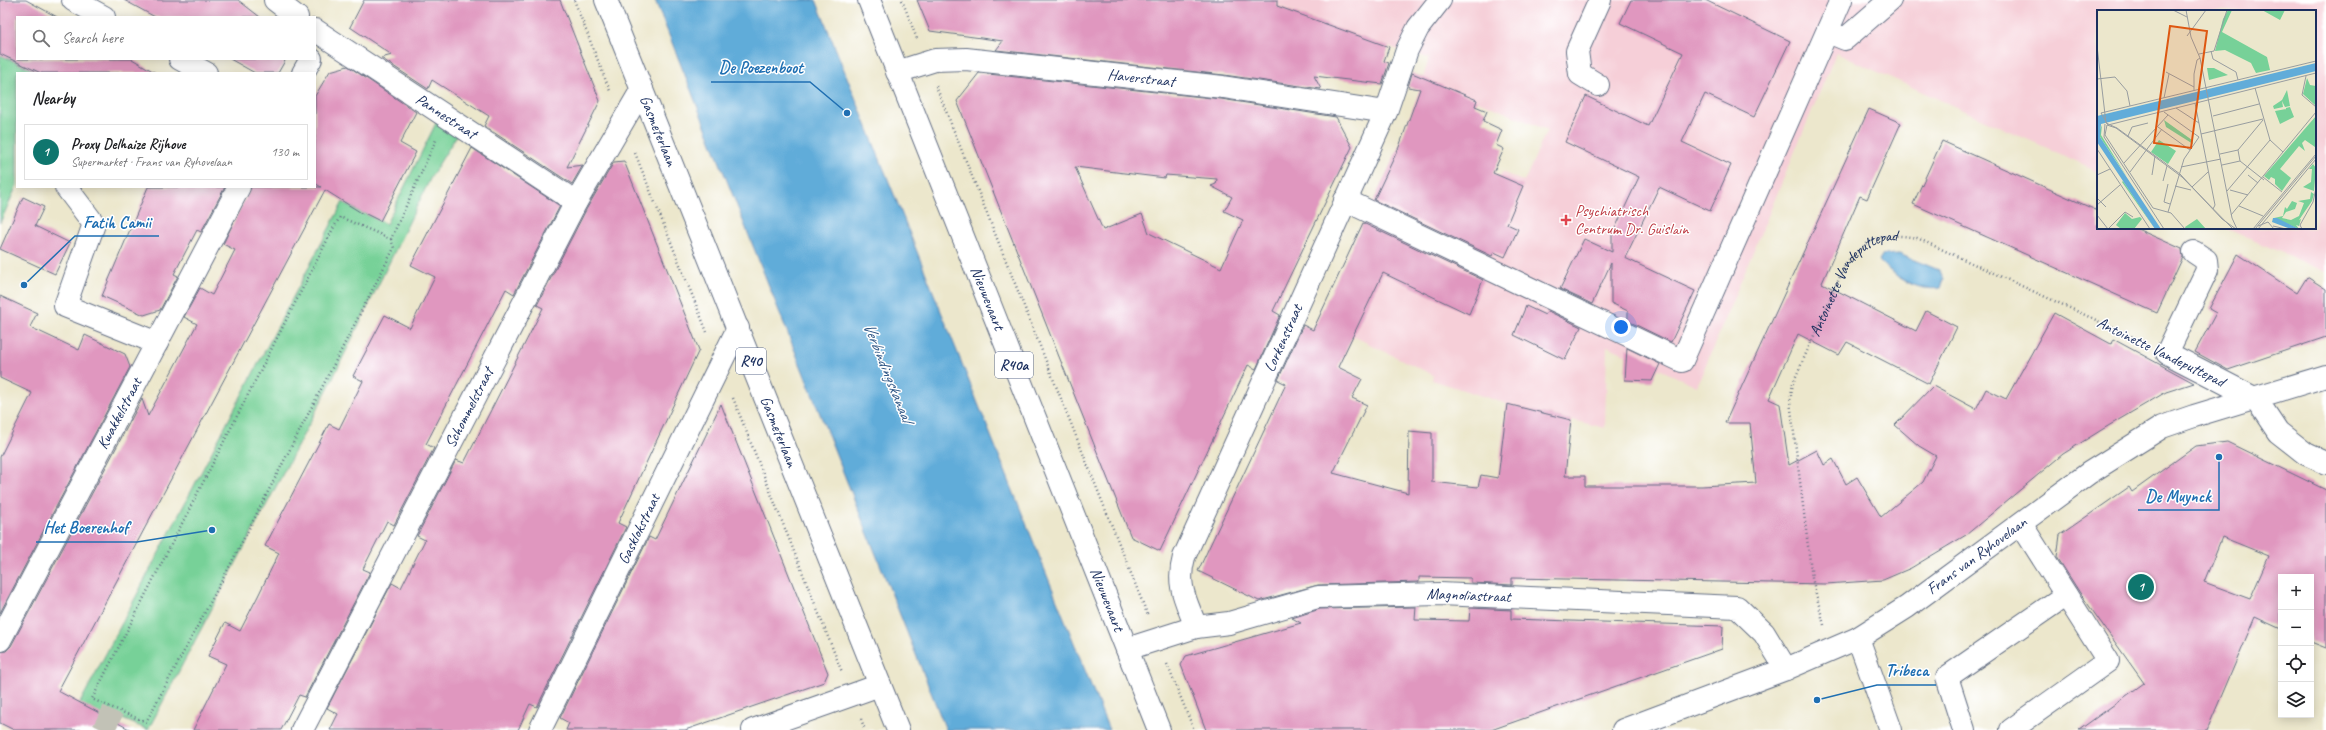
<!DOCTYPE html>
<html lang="en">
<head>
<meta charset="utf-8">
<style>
  body { margin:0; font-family:Caveat,sans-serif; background:#f6f6f6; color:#202124 }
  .controls { position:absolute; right:12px; bottom:12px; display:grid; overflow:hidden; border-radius:0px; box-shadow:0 2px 10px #0003 }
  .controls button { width:36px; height:36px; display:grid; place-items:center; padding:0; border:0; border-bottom:1px solid #e0e0e0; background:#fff; color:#202124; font:20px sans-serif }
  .you { position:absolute; left:1621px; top:327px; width:14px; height:14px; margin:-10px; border:3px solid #fff; border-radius:50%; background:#1a73e8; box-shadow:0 0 0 6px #1a73e833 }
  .badge { display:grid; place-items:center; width:26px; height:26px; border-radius:50%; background:#0f766e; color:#fff; font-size:13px; font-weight:700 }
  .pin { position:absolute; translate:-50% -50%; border:2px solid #fff; box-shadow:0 1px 4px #0006 }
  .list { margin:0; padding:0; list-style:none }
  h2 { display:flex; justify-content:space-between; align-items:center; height:52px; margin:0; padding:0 16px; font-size:17px }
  h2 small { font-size:13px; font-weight:400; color:#757577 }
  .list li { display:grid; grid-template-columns:26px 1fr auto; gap:12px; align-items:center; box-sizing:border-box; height:56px; margin:0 8px 8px; padding:0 8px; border:1px solid #e0e0e0; border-radius:0px }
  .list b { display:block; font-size:15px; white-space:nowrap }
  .list p { margin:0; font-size:13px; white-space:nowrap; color:#757577 }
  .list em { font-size:13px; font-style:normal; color:#757577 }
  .icon { flex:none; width:22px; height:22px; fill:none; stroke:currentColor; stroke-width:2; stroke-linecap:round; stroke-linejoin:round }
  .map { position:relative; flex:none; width:2326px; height:730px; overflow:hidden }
  .search { position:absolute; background:#fff; box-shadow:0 2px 10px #0003; left:16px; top:16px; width:300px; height:44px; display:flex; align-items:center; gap:10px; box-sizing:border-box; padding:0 14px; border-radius:0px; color:#757577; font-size:15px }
  .panel { position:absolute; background:#fff; box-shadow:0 2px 10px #0003; left:16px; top:72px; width:300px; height:116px; border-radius:0px }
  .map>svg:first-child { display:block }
  .built { fill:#f6cfd8 }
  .green { fill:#77d198; stroke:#49807b }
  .water { fill:#61acd9; stroke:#3e6e9c }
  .building { fill:#e097bf; fill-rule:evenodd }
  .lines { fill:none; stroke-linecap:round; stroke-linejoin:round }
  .minor-tunnel { stroke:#c2c2b6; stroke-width:22; stroke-dasharray:22 11; stroke-linecap:butt }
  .minor-casing { stroke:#646f84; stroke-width:24 }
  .major-casing { stroke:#646f84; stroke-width:24 }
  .path { stroke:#646f84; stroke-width:2.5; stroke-dasharray:1 3; stroke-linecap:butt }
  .minor { stroke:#fff; stroke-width:22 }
  .major { stroke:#fff; stroke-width:22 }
  .health-dot { fill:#e0444e; stroke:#fff; stroke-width:1.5 }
  .labels { text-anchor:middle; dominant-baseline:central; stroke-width:3; stroke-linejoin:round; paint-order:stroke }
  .shield { fill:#fff; stroke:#5f6d8e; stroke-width:1 }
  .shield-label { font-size:15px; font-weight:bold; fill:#1b2f5e }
  .street-label { font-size:16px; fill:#1b2f5e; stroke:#fff }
  .health-label { font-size:16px; fill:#be3a42; stroke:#fff; text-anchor:start }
  .water-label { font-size:17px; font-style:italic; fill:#345b89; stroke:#fff }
  .inset-road { fill:none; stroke:#989da0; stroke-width:1 }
  .view { fill:#de5710; fill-opacity:0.15; stroke:#de5710; stroke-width:2 }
  .inset-edge { fill:none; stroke:#1b2f5e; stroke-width:2 }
  .leader { fill:none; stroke:#1f6fb2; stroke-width:1.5 }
  .callout-dot { fill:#1f6fb2; stroke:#fff; stroke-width:1.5 }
  .callout-label { font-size:17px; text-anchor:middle; font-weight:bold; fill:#1f6fb2; stroke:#fff; stroke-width:3; stroke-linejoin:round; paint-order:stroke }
</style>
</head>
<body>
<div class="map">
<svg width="2326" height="730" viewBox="0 0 2326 730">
  <rect width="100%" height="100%" fill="#fff"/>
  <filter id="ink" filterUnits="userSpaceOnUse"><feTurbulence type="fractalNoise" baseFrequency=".025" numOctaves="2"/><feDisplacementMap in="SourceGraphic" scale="8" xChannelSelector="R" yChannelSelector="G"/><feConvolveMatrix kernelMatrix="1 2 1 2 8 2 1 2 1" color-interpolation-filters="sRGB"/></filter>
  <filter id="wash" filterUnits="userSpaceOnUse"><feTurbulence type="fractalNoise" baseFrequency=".012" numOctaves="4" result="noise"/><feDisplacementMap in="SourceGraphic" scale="16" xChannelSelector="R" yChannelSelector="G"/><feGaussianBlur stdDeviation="0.9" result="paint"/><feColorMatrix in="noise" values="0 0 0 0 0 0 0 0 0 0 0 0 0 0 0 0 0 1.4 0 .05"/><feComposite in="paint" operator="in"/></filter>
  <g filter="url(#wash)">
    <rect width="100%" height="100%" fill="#ece7cc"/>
    <path class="built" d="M1274,0H2326V272L2225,228H2315V11H2098V171L1836,53L1697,386L1607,346L1605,428L1507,404L1432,380L1433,375L1318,319L1399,147L1493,190L1502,172L1524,182L1547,130L1423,78L1429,58L1389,47L1277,5Z"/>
    <g class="green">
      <path d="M0,55L40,73H17V185L0,223Z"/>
      <path d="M441,113L462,127L432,175L328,388L148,730L116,716L108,730L80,703L343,202L363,214L364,213L386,224Z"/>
    </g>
    <g class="water">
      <path d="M655,0H816L1109,730H946Z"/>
      <path d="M1899,254L1939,270L1944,279L1941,288C1916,292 1896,277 1879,261L1883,255Z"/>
    </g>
    <g id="blocks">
      <g class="building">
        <path d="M0,0H26L57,17H17V59H132L156,73H41L19,63L0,54Z"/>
        <path d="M124,0H238L260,17H155Z"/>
        <path d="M364,0H560L600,101L567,167L583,165L572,184L484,126L489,116L432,80L428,89L381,58L392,55L350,27Z"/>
        <path d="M917,0H1277V6L1389,47L1384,61L1389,63L1382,84L1314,76L1321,89L1224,75L996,50L1003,41L930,31Z"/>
        <path d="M1631,0H1705L1790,41L1754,117L1705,94L1682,142L1731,165L1710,211L1659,187L1625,258L1695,291L1671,342L1628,321V311L1611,303V263L1592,304L1560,289L1584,239L1612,252V235L1639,177L1565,142L1586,96L1648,126L1683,53L1620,23Z"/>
        <path d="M230,59H286L278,73H255Z"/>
        <path d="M348,66L416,112L400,143L416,152L380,221L364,213L363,214L325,190L58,691L131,730H14L0,723V652L6,651L11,646L142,399L148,416L197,324L184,317L200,288L212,295L235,250L223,244L251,187H321L315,183V96L330,71Z"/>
        <path d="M979,73L1221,99L1336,117L1352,147L1273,311L1280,315L1256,369L1248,365L1160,551L1131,537L957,101ZM1075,167L1165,178L1166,175L1217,179L1216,184L1211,186L1232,197L1224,211L1243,220L1221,268L1149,233L1142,214L1103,230Z"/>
        <path d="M1412,73L1477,100L1475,106L1487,111L1483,121L1502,130L1496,145L1504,149L1493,173L1523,186L1507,224L1518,229L1505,257L1494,252L1492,256L1374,200L1399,147L1420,89L1408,87Z"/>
        <path d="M1869,109L1901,123L1867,199L1860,196L1822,283L1916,331L1926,311L1957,327L1929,384L1847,342L1839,355L1798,334L1769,399L1780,404L1789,465L1817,450L1824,465L1833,459L1846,484L1857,477L1881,517L1923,482L1936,456L1919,446L1895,425L1933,386L1976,409L1986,389L2006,399L2054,313L2111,344L2113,339L2194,383L2166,392L2103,429L2063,454L1966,535L1911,568L1883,580L1826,584L1512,578V585L1471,583V578L1419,577V582L1318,585L1259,601L1198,571L1286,384L1278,380L1303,325L1313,330L1363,223L1483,280L1469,314L1383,273L1338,367L1362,379L1352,398L1367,405L1333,473L1408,493L1409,431L1432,433V482L1478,487L1481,475L1498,478L1507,404L1571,420L1565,476H1585V486H1702L1756,483L1750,423H1725Z"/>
        <path d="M1942,141L2098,211V228H2135L2182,249L2183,257L2157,313L1913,204Z"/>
        <path d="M472,148L560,206L514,294L506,289L426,444L434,448L394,525L387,521L363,569L370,572L305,697L299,695L281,730H193L226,664L208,656L225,623L240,631L258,596L279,553L265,546L329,424L339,429L363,381L353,376L385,315L410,328L435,277L411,265Z"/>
        <path d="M624,161L699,350L618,523L626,527L537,707L530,704L518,730H330L338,714L327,708L392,583L401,588L425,540L417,536L456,460L464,463L543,308L537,305L587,208L614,162Z"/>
        <path d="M148,187H225L201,232L197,230L174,274L178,276L160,310L144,315L102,296Z"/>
        <path d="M23,197L44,207L35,226L70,243L55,274L0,249Z"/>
        <path d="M2238,254L2297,293L2307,277L2326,289V337L2228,370L2195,352L2216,313L2209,309Z"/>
        <path d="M0,296L37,313L30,327L79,350L85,335L125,354L130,367L0,613V457L32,393L0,378Z"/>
        <path d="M1526,306L1545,315L1548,311L1581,327L1565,360L1514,335Z"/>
        <path d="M1627,348L1660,364L1652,381L1625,380Z"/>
        <path d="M721,404L828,673L824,682L685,730H566L569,723L560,718L649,537L655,540Z"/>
        <path d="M2227,442L2326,490V648L2311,642V577H2281V629L2255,617L2207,730H2079L2144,683L2080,593L2057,557L2060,535L2129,487L2132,492L2196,446ZM2222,537L2269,556L2250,599L2204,582Z"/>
        <path d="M1416,607L1415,620L1469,621L1470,608L1511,610V619L1723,626L1722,649L1491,730H1206L1181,665L1186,656L1301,623L1292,618L1320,609Z"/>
      </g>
    </g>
  </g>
  <g filter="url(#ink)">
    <use href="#blocks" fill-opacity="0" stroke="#646f84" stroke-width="1"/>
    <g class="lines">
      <path class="minor-tunnel" d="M103,730L114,709"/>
      <g class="minor-casing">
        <g id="minor">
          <path d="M73,0L104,17"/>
          <path d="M275,0L297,17"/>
          <path id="s2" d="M315,30L576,202"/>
          <path d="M1828,32L1845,39L1890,0"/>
          <path d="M180,59L206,73"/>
          <path id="s3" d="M897,72L935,60L966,59L1223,87L1386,112"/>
          <path d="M303,73L311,59"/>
          <path d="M1598,85L1580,74L1577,51L1600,0"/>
          <path d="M66,187L94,224L65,306L157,343"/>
          <path d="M1345,200L1682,361L1841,0"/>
          <path d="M2194,252L2206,260L2207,270L2167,353L2256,399L2278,432L2306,454L2326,463"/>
          <path id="s4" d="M1196,627C1186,600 1176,586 1184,557L1386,112L1407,50L1418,28L1440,0"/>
          <path d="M1858,638L1891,730"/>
          <path id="s5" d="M0,640L239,187"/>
          <path id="s6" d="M1127,649L1196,627L1229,623L1318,597L1440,594L1737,607L1764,633L1786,669"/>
          <path id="s7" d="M302,730L576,202L642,89"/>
          <path id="s8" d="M540,730L738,328"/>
          <path d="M753,730L880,685"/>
          <path id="s9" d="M1623,730L1786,669L1858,638L1907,607L2089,473L2162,427L2194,416L2326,376"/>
          <path d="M1964,730L1947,677L2066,595"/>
          <path d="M2011,730L2108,661L2021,524"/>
        </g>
      </g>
      <g class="major-casing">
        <g id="major">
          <path id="s10" d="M606,0L898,730"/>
          <path id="s11" d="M869,0L1159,730"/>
        </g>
      </g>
      <g class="path">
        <path d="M574,0L610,91"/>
        <path d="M902,0L917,39"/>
        <path d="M936,86L1148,616"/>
        <path d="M635,153L707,332"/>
        <path d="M391,239L394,248L225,575L146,722L92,699L334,227L340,217L391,239L436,140"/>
        <path d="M733,398L842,672"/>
        <path id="s1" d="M1824,625L1812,578L1790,401L1793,383L1846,263C1870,237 1882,232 1917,238L2144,342"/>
        <path d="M1167,664L1194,730"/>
        <path d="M861,719L865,730"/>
      </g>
      <use href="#minor" class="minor"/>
      <use href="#major" class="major"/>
    </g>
  </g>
  <path class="health-dot" d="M1564 214h4v4h4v4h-4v4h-4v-4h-4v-4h4z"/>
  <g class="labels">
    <g class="shield">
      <rect x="736" y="348" width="30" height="26" rx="3"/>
      <rect x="995" y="352" width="38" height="26" rx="3"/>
    </g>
    <g class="shield-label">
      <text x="751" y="361">R40</text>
      <text x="1014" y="365">R40a</text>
    </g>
    <g class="street-label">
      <text stroke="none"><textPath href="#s3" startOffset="247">Haverstraat</textPath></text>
      <text stroke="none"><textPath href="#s2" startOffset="157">Pannestraat</textPath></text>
      <text stroke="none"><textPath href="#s10" startOffset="141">Gasmeterlaan</textPath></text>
      <text stroke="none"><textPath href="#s1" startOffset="367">Antoinette Vandeputtepad</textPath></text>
      <text stroke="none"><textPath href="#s11" startOffset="321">Nieuwevaart</textPath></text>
      <text stroke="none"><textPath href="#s4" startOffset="313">Lorkenstraat</textPath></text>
      <text transform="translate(2161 352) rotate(26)">Antoinette Vandeputtepad</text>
      <text stroke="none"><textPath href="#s7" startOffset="363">Schommelstraat</textPath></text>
      <text stroke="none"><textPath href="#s5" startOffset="256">Kwakkelstraat</textPath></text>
      <text stroke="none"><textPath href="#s10" startOffset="465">Gasmeterlaan</textPath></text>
      <text stroke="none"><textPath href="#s8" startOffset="224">Gasklokstraat</textPath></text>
      <text stroke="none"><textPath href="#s9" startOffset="397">Frans van Ryhovelaan</textPath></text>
      <text stroke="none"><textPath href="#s6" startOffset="349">Magnoliastraat</textPath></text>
      <text stroke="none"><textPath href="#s11" startOffset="645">Nieuwevaart</textPath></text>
    </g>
    <g class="health-label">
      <text x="1575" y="211">Psychiatrisch<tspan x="1575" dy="18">Centrum Dr. Guislain</tspan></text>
    </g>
    <g class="water-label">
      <text transform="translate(888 372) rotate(68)">Verbindingskanaal</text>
    </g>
  </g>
  <g transform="translate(2097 10)">
    <rect width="219" height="219" fill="#ece7cc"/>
    <path d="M131,0H135L125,22L170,47L173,60L159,63L154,53L128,40L118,41L126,9ZM165,0H188L183,10ZM110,58H117L131,65L112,70ZM210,68L213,75L219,76V96L206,84ZM190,80L193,96L188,97L185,91L186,97L177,99L176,96L185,90ZM193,97L197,107L183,114L178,101L189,99L188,111L189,98ZM219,106V136L218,137L208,130L205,133L208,141L202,136L183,159L194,168L185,181L178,174V169L174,167L172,170L167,166ZM67,110L95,130L96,134L69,117ZM5,115L4,125L30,167L3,127L2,122ZM62,130L79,141L71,154L54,142ZM216,154L219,158L217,181L206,177L214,172L215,159H212ZM26,171L47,202L58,219L25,172ZM214,182L217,184L215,191L202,210L204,209L202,216L199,215L202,219L177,208L186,206L188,197L190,199L195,191L200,193L198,199L189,202L185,208L194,210L202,206L207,193L201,191L213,189ZM28,203L35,209L43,207L45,209L37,219H24L19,215ZM100,209L109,219H89L88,217Z" fill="#77d198"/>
    <path d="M219,53V61L4,114L3,127L64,219H58L0,132V106ZM176,208H180L202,219H194L175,212Z" fill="#61acd9"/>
    <path class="inset-road" d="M76,0L90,7M89,0L94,27L103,48L135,208L140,219M90,26L109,0M0,36L9,113L20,118L83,164L125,209L139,219M114,41L116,49L139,62L141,70M102,44L117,41L130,0M69,62L97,77M209,66L205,85L219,97M0,69L18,67L30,81L33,96M158,78L173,130M97,80V64L100,50L103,48M67,88L72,64M98,93L118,195L116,199M79,98L102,113M67,102L102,127M4,103L11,115L219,63M4,103L219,51M116,106L162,94M8,114L7,127L67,219M61,117L93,140M104,124L166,109M31,126L35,117L51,113M173,130L186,142M0,139L53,219M141,140L166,110M123,144L141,140L143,151L125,155M143,151L167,170M27,153L71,105M84,157L124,149M33,162L65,119M0,165L13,159M55,165L58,146M151,165L161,173M84,166L136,219M85,167L19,118L10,115L8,125L56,198L74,203L88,219M166,167L185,182M66,171L70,156M71,174L67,192L73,194M78,176L94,180M95,177L111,162M133,180L151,185M130,181L173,130M0,188L9,197M0,195L23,175M142,196L166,206M71,202L87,149L102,127M0,205L11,219M134,205L219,102M161,216L171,212L177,219M176,216L189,219M11,219L28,202L36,207M156,219L219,144M158,219L219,146M161,219L219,149M205,219L203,215L216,192L219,178"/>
    <path class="view" d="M73,16L110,21L94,138L57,133Z"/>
    <rect width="219" height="219" class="inset-edge"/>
  </g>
  <path class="leader" d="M847 113L810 82H711M24 285L75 236H159M2219 457L2219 510H2138M212 530L137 542H36M1817 700L1877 685H1936"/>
  <g class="callout-dot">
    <circle cx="847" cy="113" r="4"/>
    <circle cx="24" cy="285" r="4"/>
    <circle cx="2219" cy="457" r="4"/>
    <circle cx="212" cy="530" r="4"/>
    <circle cx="1817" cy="700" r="4"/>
  </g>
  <g class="callout-label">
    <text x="761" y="73">De Poezenboot</text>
    <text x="117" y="228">Fatih Camii</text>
    <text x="2178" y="502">De Muynck</text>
    <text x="86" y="533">Het Boerenhof</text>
    <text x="1907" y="676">Tribeca</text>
  </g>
</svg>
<div class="controls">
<button>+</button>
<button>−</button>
<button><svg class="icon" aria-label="locate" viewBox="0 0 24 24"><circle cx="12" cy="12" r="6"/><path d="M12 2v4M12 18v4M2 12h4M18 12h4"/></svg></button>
<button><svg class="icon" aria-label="layers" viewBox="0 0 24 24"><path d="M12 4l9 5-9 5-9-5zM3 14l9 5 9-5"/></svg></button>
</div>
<div class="you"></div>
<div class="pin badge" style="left:2141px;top:587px">1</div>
<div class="search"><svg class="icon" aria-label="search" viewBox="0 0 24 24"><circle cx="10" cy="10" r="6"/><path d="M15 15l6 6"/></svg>Search here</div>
<section class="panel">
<h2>Nearby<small></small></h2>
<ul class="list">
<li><span class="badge">1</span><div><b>Proxy Delhaize Rijhove</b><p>Supermarket · Frans van Ryhovelaan</p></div><em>130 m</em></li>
</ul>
</section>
</div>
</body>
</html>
